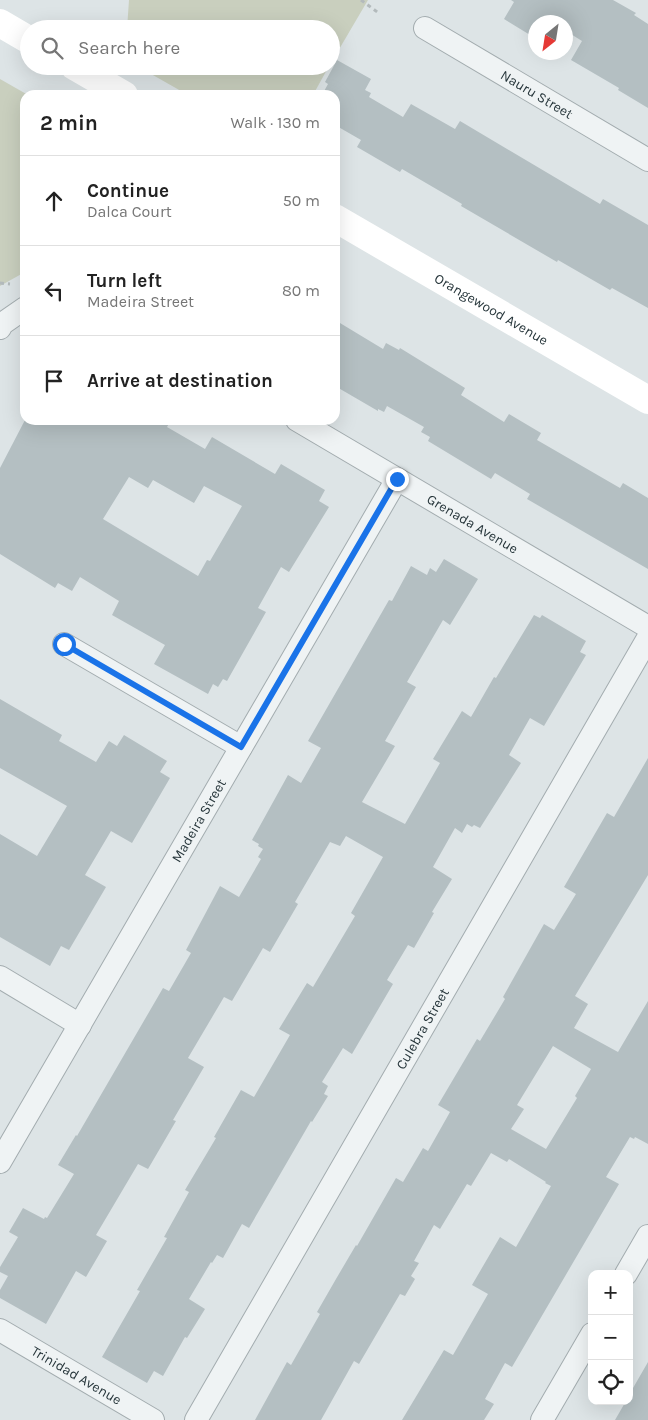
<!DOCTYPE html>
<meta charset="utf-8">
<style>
body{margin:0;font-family:Karla,sans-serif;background:#f6f6f6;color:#222}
.controls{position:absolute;right:15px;bottom:15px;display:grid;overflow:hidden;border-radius:10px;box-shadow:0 5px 20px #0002}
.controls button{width:45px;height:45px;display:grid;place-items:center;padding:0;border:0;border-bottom:1px solid #e0e0e0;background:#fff;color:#222;font:25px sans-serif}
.compass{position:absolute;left:528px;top:15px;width:45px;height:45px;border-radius:50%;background:#fff;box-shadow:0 5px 20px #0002;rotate:210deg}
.stop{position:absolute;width:15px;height:15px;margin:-11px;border:4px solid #1a73e8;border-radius:50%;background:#fff}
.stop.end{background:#1a73e8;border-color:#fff;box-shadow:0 1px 5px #0008}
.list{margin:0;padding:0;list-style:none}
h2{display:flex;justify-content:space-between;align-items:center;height:65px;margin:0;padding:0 20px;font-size:21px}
h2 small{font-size:16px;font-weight:400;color:#767676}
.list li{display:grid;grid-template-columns:32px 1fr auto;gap:15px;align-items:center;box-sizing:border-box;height:90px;padding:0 20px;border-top:1px solid #e0e0e0}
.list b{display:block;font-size:19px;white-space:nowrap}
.list p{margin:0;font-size:16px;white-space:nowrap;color:#767676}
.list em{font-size:16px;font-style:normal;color:#767676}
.icon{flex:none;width:28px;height:28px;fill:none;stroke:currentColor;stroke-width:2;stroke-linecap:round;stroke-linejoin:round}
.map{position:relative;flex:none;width:648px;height:1420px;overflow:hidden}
.search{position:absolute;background:#fff;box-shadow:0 5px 20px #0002;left:20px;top:20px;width:320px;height:55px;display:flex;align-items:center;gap:12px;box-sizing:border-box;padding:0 18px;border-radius:28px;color:#767676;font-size:19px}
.panel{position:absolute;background:#fff;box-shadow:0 5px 20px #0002;left:20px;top:90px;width:320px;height:335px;border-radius:15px}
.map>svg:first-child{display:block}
</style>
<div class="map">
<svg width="648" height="1420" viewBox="0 0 648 1420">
<rect width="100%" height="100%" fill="#dde4e6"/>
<!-- green -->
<path fill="#c9cfbe" d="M129,0h239l-37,63v-34h-204z
M137,66h192l-16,29h-125z
M0,79l28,16h-3v177l-25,14z"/>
<!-- building -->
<path fill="#b4bfc2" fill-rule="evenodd" d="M511,0h102l23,13 -2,2 14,9v84l-30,-18 1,-2 -48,-28 11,-19 -16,-10v-9h-16l-5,-2 -1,2h-8l-1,16 -31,-19 10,-17z
M337,60l34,19 -6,11 6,3 -2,4 34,20 8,-13 44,25 5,-8 140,83 3,-5 45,26v83l-36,-20 -2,2 -52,-30 -1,2 -96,-56 1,-2 -60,-35 -2,3 -43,-25 4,-7 -26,-15v-30h-13l6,-11 -3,-2z
M335,320l48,29 3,-6 13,7 1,-2 65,40 -4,7 43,27 5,-8 32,19 -4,7 83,48 3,-5 25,15v71l-121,-70 3,-5 -35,-21 -4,6 -63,-38 2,-4 -9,-5 3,-5 -37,-21 -3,6 -6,-3v2l-43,-25z
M25,420h146l-4,7 38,22 7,-12 63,37 6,-10 44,26 -6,11 10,6 -40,65 -8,-5 -23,41 8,4 -39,69 -4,-2 -5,8 -5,-3 -5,10 -54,-30 11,-19 -53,-30 7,-14 -39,-24 -8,14 -14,-8 -3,5 -55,-34v-86zM129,477l19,11 5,-8 41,23 10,-17 38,20 -32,55 -3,-1 -9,16 -95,-57z
M444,559l34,20 -28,46 -7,-5 -36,62 9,5 -31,54 10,5 -33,56 43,22 35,-61 -7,-4 29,-48 9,6 23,-40 2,1 38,-63 6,3 2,-3 44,26 -6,11 6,3 -42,71 -14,-8 -21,37 12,8 -41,65 -6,-3 -2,2 -5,-3 -5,9 -7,-5 -22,39 19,12 -20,33 2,1 -20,35 -6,-3 -21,35 6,4 -41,70 -9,-6 -21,34 6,4 -4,8 4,2 -16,26 -1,-1 -62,107 -7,-4 -19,34 -6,-3 -5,8 -1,-1 -22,37 16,10 -18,29 -2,-1 -22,39 -9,-5 -7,12 -45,-26 38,-66 -3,-1 30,-52 -3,-1 25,-45 -4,-2 31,-52 -2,-1 27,-47 13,7 36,-62 -11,-6 28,-46 6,4 42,-71 -4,-3 32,-56 -37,-21 -6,10 -10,-4 -35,60 3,2 -28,48 -7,-4 -31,53 -8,-4 -36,61 16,9 -31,53 3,1 -28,48 -10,-5 -42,71 11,6 -21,36 -10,-6 -30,53 -46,-26v-8l8,-14 -8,-4v-5l18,-30 -9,-5 14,-24 21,11 1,-2 2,1 27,-44 -16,-9 18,-30 1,1 86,-148 6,3 22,-38 -5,-3 34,-64 19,11 22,-38 -3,-2 5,-8 -5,-3 1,-2 -7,-4 36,-65 13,8 20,-35 -13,-7 81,-141 3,1 19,-35 16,9 3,-7 6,4z
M0,699l62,36 -3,6 37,21 13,-21 8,5 7,-11 43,26 -7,11 10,6 -38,65 -21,-12 -26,44 21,12 -37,63 -8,-4 -11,20 -50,-29v-103l37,22 30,-50 -67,-38z
M648,758v117l-73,121 13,8 -14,24 44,24 30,-51v143l-13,-7 -1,2 -4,-2 -24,40 13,7 -107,183 -7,-4 -20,36 9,5 -10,16h-82l42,-70 9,5 35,-61 -16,-9 28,-48 16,10 35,-61 -6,-3 1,-1 -37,-23 -2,3 -16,-9 -20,33 -4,-2 -27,45 -6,-4 -20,36 5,2 -8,13 4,3 -10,17 -5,-2 -41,70 -5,-3 -33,59h-66l32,-58 4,3 29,-51 -3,-2 19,-33 20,-34 1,1 39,-68 7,4 20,-34 5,3 22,-39 -12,-7 39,-66 3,2 25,-42 -2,-2 41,-73 10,6 22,-36 -12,-7 43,-74 7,4zM553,1046l38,23 -16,27 2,2 -31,51 -35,-20 13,-20 -7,-4z
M648,1362v58h-33l11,-19h3v-6z"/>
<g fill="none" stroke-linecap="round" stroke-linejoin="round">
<defs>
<g id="street">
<path id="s1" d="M425,28l223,132"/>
<path d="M0,328l2,-4 23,-16"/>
<path id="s2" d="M297,420l351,207"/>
<path d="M64,644l177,103"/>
<path d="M0,977l80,48"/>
<path id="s3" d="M0,1162l397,-683"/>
<path d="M626,1274l22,-38"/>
<path id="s4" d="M0,1330l153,90"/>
<path id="s5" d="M196,1420l452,-782"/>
<path d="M542,1420l50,-86"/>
</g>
</defs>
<!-- street casing -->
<use href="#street" stroke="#a3acaf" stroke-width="24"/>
<!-- path -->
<path stroke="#b3babc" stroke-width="3" stroke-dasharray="4 4" stroke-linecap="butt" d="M361,0l19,14
M0,283l10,1"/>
<!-- street -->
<use href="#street" stroke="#eff3f4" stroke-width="22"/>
<!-- secondary -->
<g stroke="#fff" stroke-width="28">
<path d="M0,23l29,17"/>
<path d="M74,66l50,29"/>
<path id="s6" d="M335,218l313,182"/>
</g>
</g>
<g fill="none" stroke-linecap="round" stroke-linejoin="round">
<!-- route -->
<path stroke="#1a73e8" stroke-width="6" d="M64,644l177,103 156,-268"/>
</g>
<g text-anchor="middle" stroke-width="5" stroke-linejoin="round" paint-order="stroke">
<!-- street labels -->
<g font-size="14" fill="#27363b" stroke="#ecf2f4">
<text dy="5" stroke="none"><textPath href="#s1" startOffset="130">Nauru Street</textPath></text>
<text dy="5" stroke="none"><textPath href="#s6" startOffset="181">Orangewood Avenue</textPath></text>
<text dy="5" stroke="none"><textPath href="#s2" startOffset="204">Grenada Avenue</textPath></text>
<text dy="5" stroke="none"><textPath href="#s3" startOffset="395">Madeira Street</textPath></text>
<text dy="5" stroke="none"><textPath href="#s5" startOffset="452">Culebra Street</textPath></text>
<text dy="5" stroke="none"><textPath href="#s4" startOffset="89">Trinidad Avenue</textPath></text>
</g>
</g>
</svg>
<div class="controls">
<button>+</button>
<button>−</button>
<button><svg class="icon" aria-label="locate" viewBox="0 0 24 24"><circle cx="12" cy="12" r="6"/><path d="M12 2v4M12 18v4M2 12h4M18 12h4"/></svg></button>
</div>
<svg class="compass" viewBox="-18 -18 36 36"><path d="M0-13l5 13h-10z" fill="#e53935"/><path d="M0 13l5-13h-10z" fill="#767676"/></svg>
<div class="stop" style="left:64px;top:644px"></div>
<div class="stop end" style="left:397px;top:479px"></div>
<div class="search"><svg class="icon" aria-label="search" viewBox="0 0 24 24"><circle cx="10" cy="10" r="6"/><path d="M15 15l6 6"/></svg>Search here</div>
<section class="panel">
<h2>2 min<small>Walk · 130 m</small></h2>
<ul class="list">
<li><svg class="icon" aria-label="ahead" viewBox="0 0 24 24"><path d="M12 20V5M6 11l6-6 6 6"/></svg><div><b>Continue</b><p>Dalca Court</p></div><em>50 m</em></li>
<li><svg class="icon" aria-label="left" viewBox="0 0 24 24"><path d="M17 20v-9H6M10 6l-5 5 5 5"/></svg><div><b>Turn left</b><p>Madeira Street</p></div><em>80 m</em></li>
<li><svg class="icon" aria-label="arrive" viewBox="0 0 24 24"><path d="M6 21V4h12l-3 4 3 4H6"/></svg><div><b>Arrive at destination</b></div></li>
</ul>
</section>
</div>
